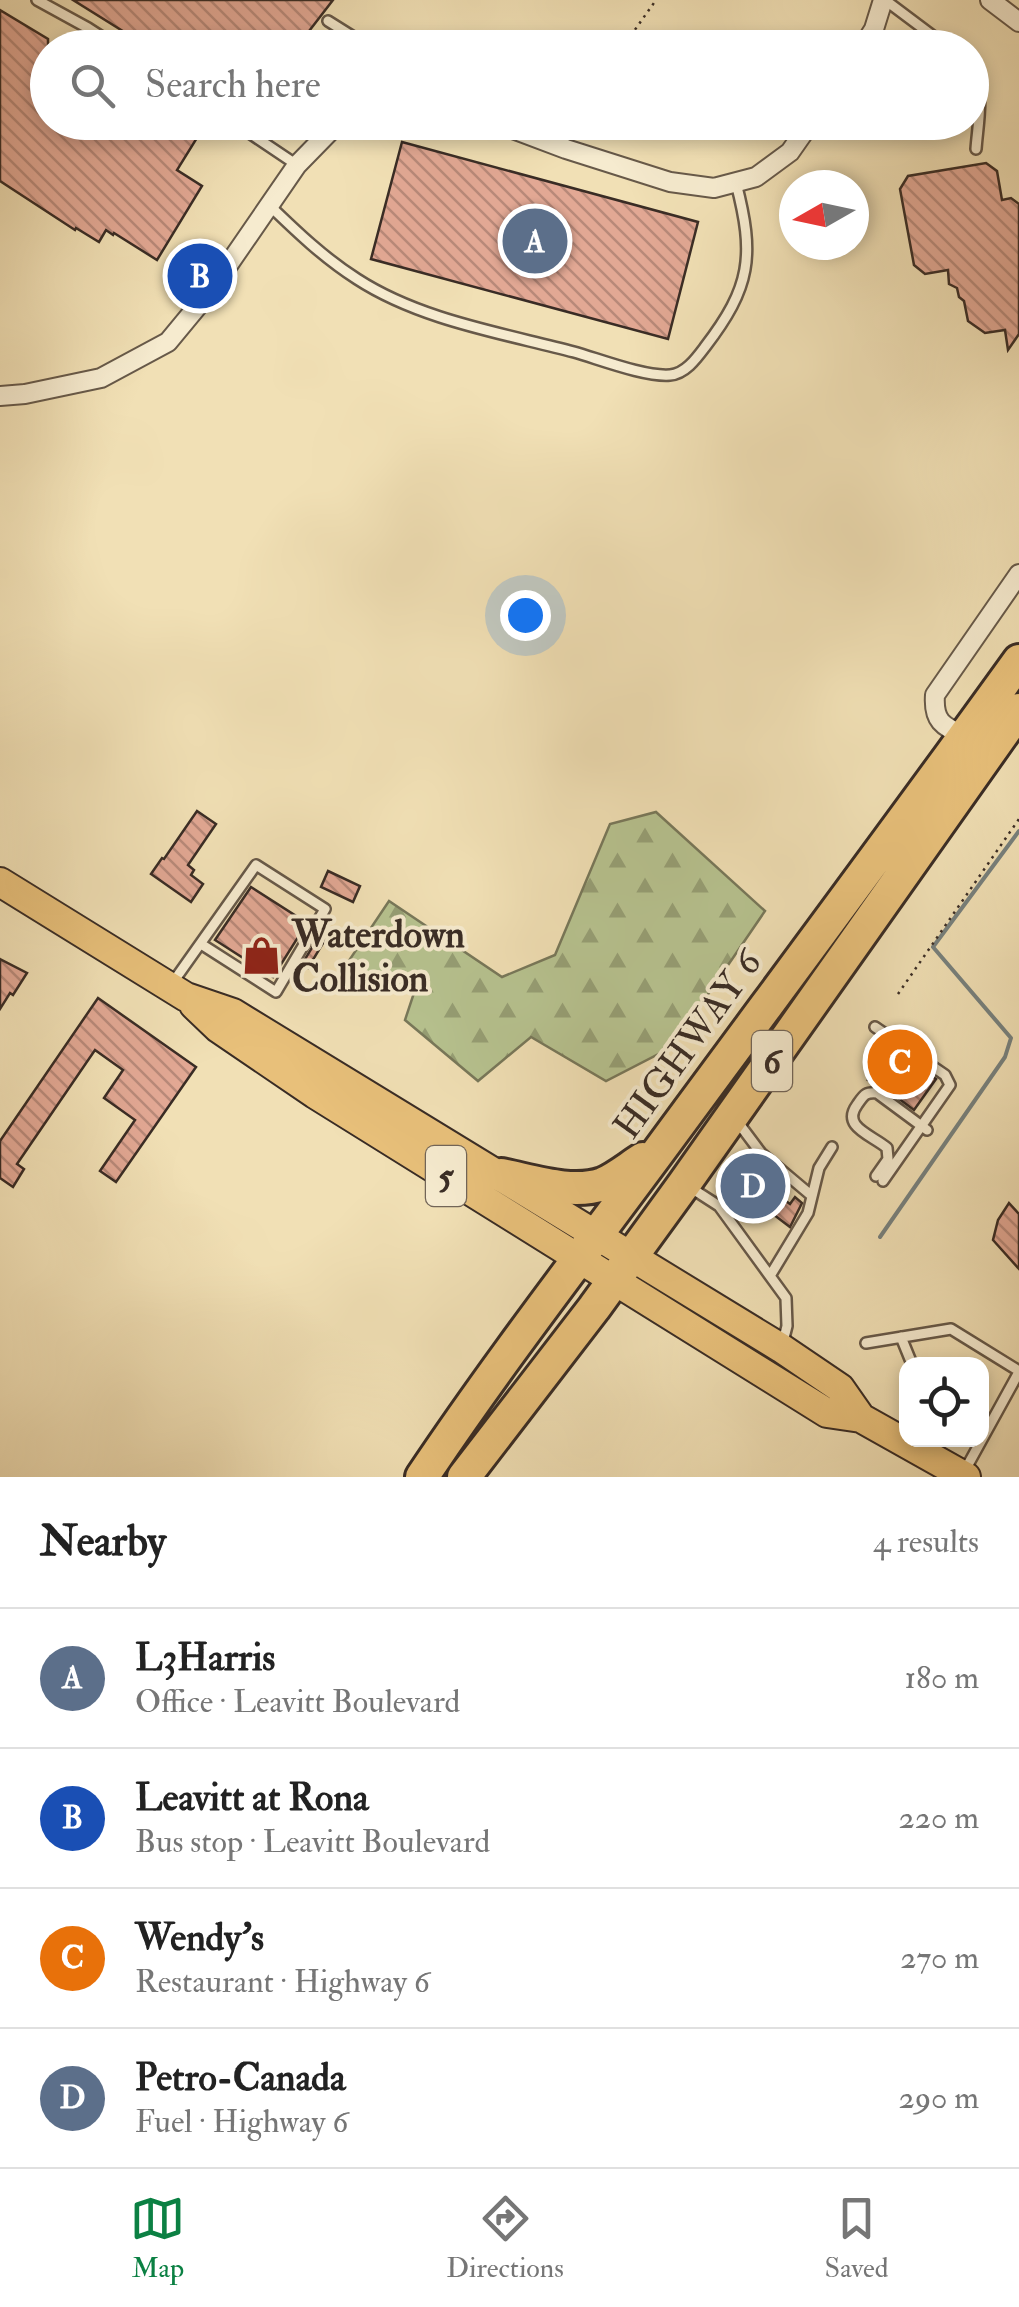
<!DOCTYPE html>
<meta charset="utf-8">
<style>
body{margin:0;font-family:"IM FELL Double Pica",serif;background:#f6f6f6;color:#222}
.controls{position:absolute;right:30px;bottom:30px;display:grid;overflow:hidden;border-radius:20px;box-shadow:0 5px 15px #0003}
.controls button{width:90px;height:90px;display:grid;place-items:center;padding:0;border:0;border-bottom:2px solid #e0e0e0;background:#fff;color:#222;font:50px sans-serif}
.compass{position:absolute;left:779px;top:170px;width:90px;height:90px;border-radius:50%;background:#fff;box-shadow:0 5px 15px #0003;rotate:261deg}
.you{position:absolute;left:525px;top:615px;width:35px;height:35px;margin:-25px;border:8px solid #fff;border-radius:50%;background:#1a73e8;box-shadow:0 0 0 15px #1a73e833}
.badge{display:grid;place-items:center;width:65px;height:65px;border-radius:50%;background:#0b8043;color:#fff;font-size:32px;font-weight:700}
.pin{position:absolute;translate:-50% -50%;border:5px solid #fff;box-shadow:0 2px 10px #0006}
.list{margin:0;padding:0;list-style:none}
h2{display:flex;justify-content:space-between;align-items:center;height:130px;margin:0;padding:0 40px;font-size:42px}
h2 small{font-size:32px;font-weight:400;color:#767676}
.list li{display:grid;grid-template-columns:65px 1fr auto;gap:30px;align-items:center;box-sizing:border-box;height:140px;padding:0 40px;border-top:2px solid #e0e0e0}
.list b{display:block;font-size:38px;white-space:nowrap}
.list p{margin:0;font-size:32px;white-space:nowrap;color:#767676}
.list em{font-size:32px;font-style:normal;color:#767676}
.icon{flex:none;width:55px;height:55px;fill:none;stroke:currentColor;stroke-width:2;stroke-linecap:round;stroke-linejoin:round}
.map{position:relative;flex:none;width:1019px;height:1477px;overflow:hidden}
.search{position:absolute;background:#fff;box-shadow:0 5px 15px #0003;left:30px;right:30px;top:30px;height:110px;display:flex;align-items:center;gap:25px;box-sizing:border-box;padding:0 35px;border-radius:55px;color:#767676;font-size:38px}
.sheet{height:690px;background:#fff}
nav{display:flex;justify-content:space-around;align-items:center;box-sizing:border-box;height:140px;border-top:2px solid #e0e0e0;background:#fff;font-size:28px;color:#767676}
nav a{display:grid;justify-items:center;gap:5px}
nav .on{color:#0b8043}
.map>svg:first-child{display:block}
</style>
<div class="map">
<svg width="1019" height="1477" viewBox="0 0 1019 1477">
<defs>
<pattern id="forest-firs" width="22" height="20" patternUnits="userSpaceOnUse" patternTransform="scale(2.5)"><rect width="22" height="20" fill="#b7c390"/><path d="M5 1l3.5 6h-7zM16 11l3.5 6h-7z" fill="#969f75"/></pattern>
<pattern id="building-back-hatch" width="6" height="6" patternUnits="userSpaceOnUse" patternTransform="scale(2.5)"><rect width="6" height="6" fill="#e2a894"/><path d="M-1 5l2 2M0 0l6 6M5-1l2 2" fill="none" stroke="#b88979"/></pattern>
</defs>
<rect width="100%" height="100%" fill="#f1e0b5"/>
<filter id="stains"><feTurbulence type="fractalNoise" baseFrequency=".002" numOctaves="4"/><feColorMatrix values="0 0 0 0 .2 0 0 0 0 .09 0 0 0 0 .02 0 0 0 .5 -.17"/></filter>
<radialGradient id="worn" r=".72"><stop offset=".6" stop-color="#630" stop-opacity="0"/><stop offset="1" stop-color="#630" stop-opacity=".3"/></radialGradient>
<!-- forest -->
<path fill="url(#forest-firs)" stroke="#78785a" stroke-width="2.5" d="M656,812l109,99 -93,136 -66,34 -75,-44 -53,44 -73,-61 10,-30 -69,-25 43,-64 113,76 53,-22 55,-131z"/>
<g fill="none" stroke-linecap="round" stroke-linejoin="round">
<!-- stream -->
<path stroke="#77817e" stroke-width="4" d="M880,1237l125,-180 6,-19 -78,-91 86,-116"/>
</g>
<!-- building -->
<path fill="url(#building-back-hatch)" stroke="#392c25" stroke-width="2.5" d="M73,0h260l-37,48h-146z
M0,10l48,29v83h134l18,11 -23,37 25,16 -45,74 -43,-27 -1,2 -7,-5 -7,12 -23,-14 -1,2 -75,-49z
M402,142l296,80 -30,117 -297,-80z
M986,163l11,8 5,29 9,-2 8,6v130l-11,16 -3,-20 -20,3 -17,-12 -4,-20 -5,-4 -2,-9 -8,-4 -1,-14 -23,4 -11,-9 -14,-76 8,-13z
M197,811l19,13 -28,41 6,5 -3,5 12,9 -12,18 -40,-28 11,-16 2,1z
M328,871l32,15 -7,16 -32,-15z
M251,887l56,36 -34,54 -58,-37z
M319,936l6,4 -17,28 -6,-4z
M0,959l27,14 -14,22 -3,-2 -10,16z
M98,998l98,69 -80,115 -16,-11 35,-51 -31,-22 19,-28 -28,-20 -78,114 7,5 -11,18 -13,-9v-37z
M891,1048l45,31 -22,31 -32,-24 -14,-6z
M742,1169l48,35 5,-7 7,6 -12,24 -58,-44z
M1009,1203l10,11v55l-26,-29 5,-20z"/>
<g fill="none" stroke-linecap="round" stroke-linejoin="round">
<defs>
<path id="lane" d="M37,0l51,28 31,20
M885,0l64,48
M328,21l43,27
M972,67c13,24 6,55 4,82
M233,122l64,43
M269,205c28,27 55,53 88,74 63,41 145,54 217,73 25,7 71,25 96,23 15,-1 26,-16 35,-28 46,-60 50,-91 31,-164
M171,985l85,-120 69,44 -49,83 -75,-48
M875,1027l70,48 5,10 -67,96
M737,1121l24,32 51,43
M876,1176l12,-17 -1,-11c-15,-13 -46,-21 -30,-43 7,-10 8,-13 20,-12l50,37
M688,1186l31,20 67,92 1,28 -5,20
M770,1276l38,-63 11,-45 13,-21
M901,1337l11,27
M866,1343l85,-14 68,42
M964,1472l55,-100"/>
<path id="street" d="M990,0l29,22
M862,48l12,-19 9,-29
M494,122l72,27 104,33 44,6 42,-11 34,-25 21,-30
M0,396l25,-2 76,-16 67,-36 43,-52 86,-125 42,-43
M966,737c-23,-11 -33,-15 -31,-42l84,-121"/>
<path id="primary" d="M0,882l186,115 47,16 548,335 59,40 21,30
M194,1005l24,23 97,66 512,319 34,5 105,59"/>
<path id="highway" d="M501,1175c31,6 71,20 102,9 14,-6 27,-17 40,-25
M422,1477c75,-112 157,-218 237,-326 120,-163 242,-326 360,-490
M464,1477l130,-169 90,-124 335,-474"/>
</defs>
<!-- lane casing -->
<use href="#lane" stroke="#675949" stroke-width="14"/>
<!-- street casing -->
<use href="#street" stroke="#675949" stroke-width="22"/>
<!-- primary casing -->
<use href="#primary" stroke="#392c25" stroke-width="32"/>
<!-- highway casing -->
<use href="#highway" stroke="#392c25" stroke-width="38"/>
<!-- path -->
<path stroke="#392c25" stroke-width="2.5" stroke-dasharray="2.5 5" stroke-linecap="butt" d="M622,48l34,-48
M570,122l3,10
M898,994l121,-175"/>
<!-- lane -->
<use href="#lane" stroke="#f6ebcf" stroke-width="9"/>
<!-- street -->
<use href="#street" stroke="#f6ebcf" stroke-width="18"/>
<!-- primary -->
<use href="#primary" stroke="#e8c07a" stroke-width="28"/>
<!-- highway -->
<use href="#highway" stroke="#e8c07a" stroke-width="32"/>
</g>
<!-- icons -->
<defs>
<symbol id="shop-bare" viewBox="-9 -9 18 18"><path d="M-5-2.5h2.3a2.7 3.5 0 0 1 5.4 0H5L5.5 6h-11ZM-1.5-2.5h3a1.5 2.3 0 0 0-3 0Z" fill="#8f2418" stroke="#f6ebcf" stroke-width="2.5" paint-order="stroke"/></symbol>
</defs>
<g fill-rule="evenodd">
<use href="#shop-bare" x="234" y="928" width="55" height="55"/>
</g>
<g text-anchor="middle" stroke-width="8" stroke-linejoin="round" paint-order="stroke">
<!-- shield labels -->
<g fill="#f6ebcf" stroke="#726558" stroke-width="2.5">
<rect x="752" y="1031" width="40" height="60" rx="8"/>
<rect x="426" y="1146" width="40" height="60" rx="8"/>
</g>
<g font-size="35" font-weight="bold" fill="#392c25">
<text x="772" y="1073">6</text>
<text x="446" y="1188">5</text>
</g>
<!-- poi labels -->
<g font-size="38" font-weight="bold" fill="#392c25" stroke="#f6ebcf" text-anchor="start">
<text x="292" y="947">Waterdown<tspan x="292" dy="44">Collision</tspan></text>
</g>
<!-- street labels -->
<g font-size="38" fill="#392c25" stroke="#f6ebcf">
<text transform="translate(687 1044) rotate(-54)" y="13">HIGHWAY 6</text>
</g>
</g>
<rect width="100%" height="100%" filter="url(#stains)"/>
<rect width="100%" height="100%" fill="url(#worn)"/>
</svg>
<div class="controls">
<button><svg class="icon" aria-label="locate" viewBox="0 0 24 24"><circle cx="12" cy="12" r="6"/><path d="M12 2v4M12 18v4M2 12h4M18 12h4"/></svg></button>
</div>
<svg class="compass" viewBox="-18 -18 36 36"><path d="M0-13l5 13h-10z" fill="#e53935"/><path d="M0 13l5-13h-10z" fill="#767676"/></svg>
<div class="you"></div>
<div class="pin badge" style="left:535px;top:241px;background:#5c6f8a">A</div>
<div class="pin badge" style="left:200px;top:276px;background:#1a4fb4">B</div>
<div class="pin badge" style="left:900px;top:1062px;background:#e8710a">C</div>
<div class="pin badge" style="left:753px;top:1186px;background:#5c6f8a">D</div>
<div class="search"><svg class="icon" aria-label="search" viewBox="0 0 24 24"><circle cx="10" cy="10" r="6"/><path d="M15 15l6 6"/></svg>Search here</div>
</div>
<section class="sheet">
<h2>Nearby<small>4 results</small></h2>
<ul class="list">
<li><span class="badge" style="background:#5c6f8a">A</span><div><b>L3Harris</b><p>Office · Leavitt Boulevard</p></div><em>180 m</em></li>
<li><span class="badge" style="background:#1a4fb4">B</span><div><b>Leavitt at Rona</b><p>Bus stop · Leavitt Boulevard</p></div><em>220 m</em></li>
<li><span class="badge" style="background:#e8710a">C</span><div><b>Wendy's</b><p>Restaurant · Highway 6</p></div><em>270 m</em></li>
<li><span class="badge" style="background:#5c6f8a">D</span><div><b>Petro-Canada</b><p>Fuel · Highway 6</p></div><em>290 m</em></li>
</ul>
</section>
<nav>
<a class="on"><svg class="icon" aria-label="map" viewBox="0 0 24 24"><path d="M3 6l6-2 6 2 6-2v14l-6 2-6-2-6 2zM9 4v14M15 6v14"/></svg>Map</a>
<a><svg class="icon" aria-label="directions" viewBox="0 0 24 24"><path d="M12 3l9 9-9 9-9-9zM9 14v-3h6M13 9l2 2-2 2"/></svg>Directions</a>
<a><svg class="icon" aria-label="saved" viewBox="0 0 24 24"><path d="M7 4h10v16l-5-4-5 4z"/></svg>Saved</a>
</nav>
